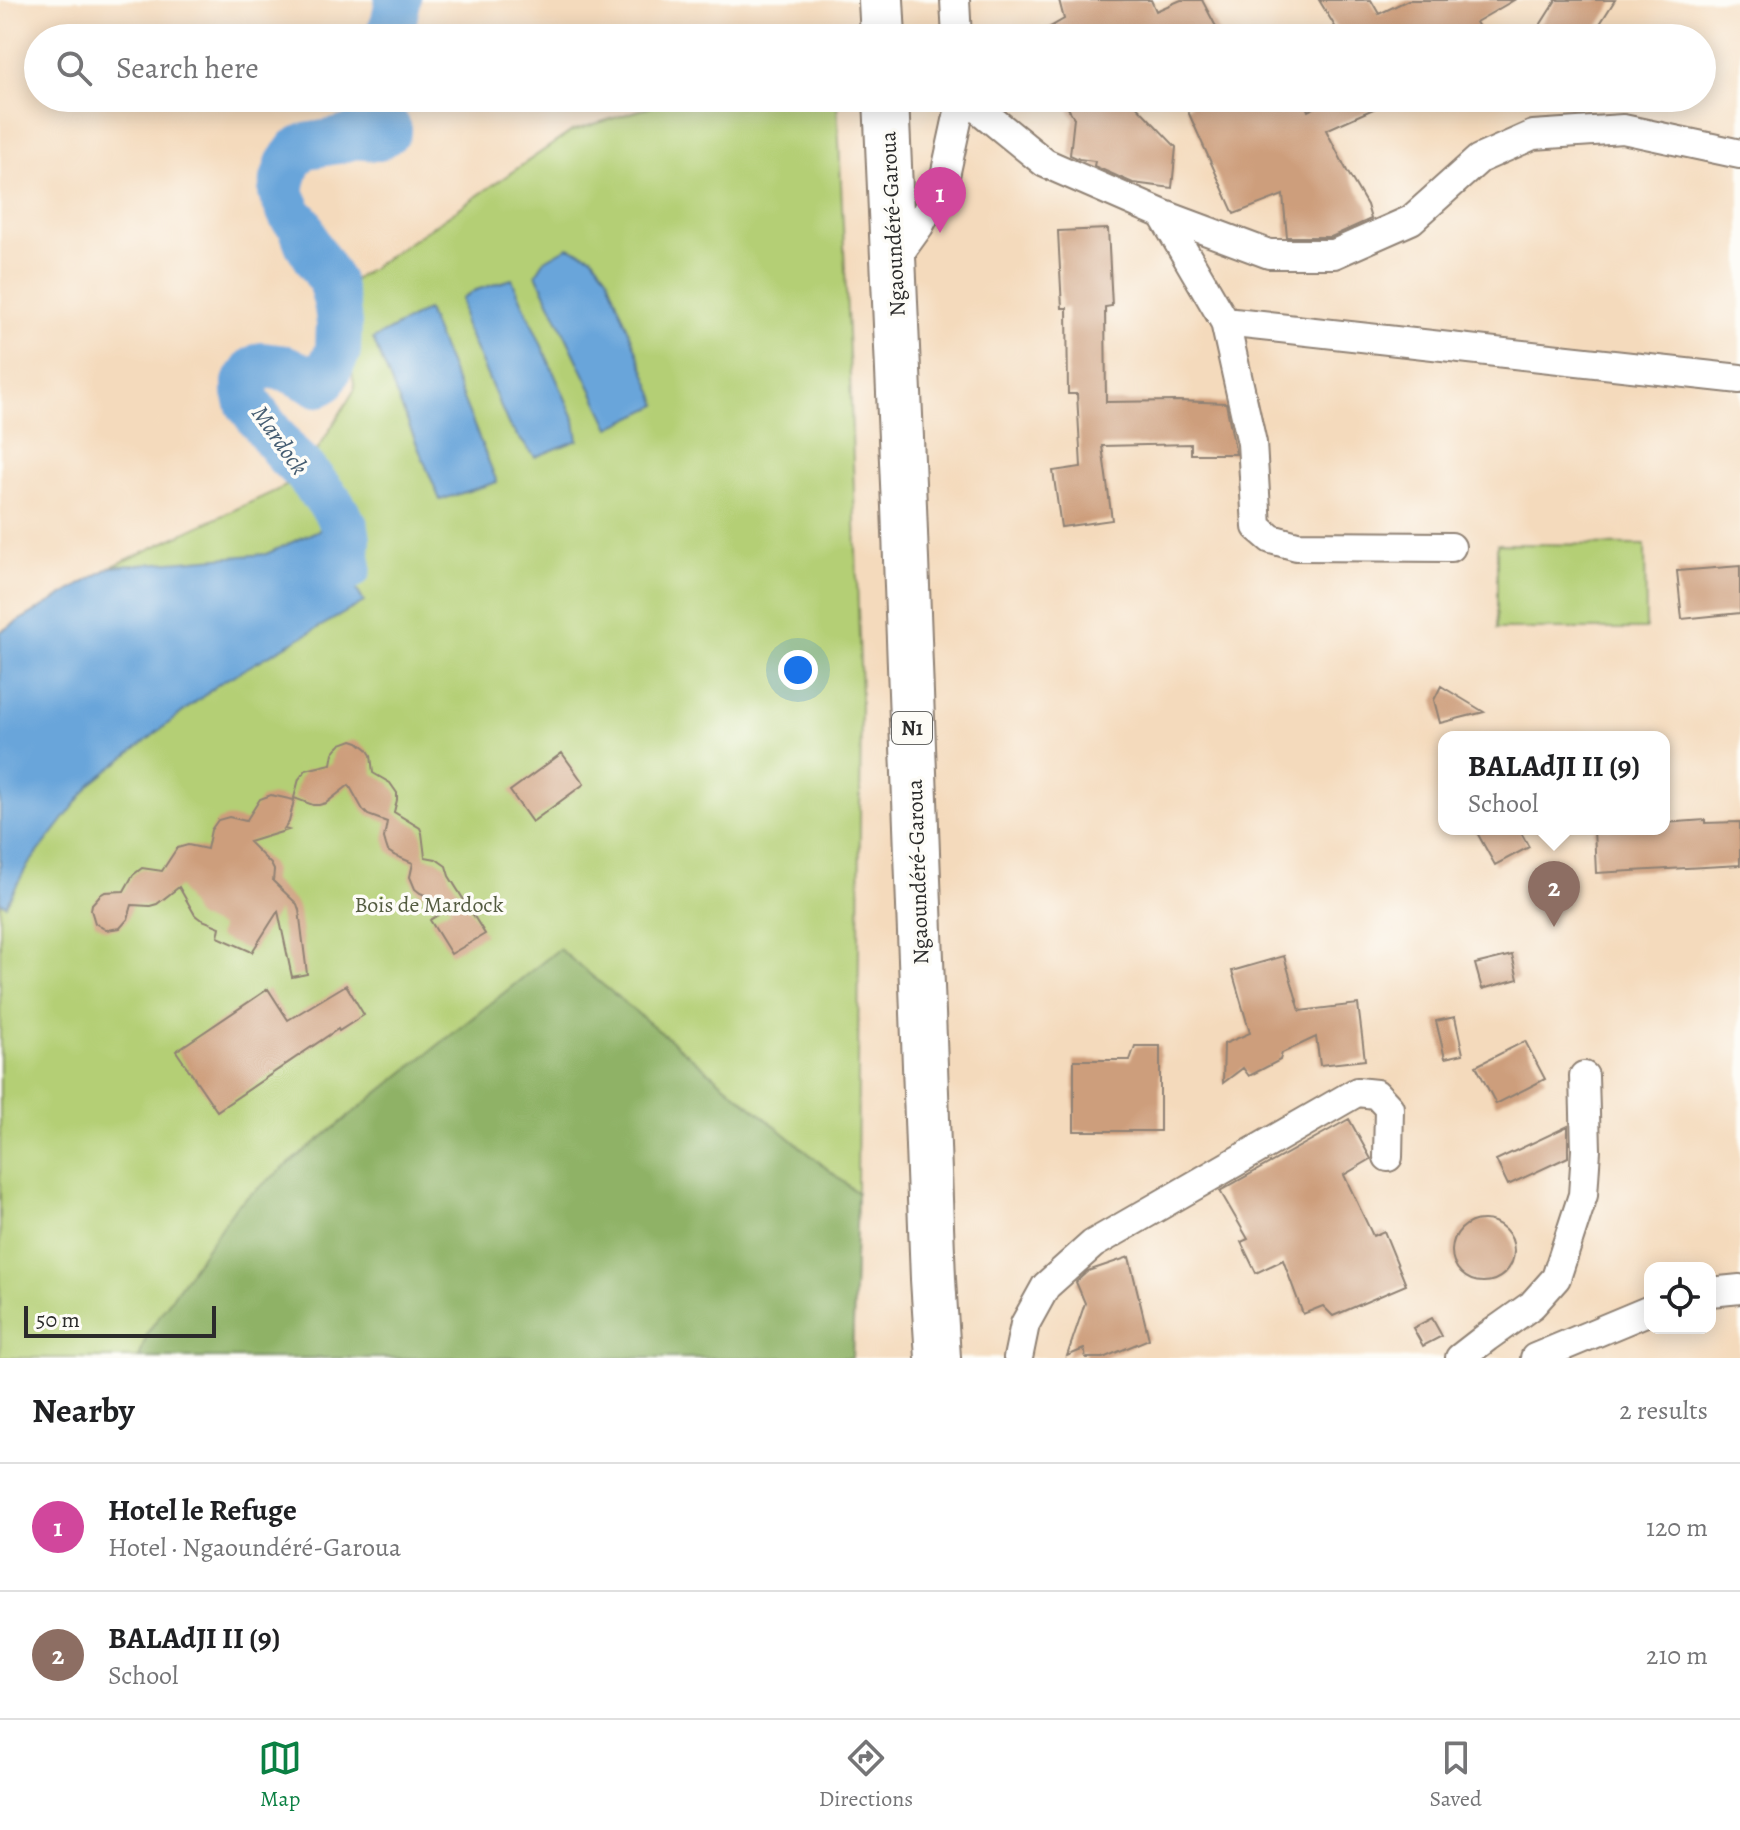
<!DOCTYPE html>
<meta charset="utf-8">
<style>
body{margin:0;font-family:Alegreya,serif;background:#f2f2f2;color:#202124}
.controls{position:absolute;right:24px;bottom:24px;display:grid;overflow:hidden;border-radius:16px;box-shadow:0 4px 20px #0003}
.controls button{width:72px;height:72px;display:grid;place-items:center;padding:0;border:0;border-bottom:2px solid #e0e0e0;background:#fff;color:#202124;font:40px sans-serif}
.scale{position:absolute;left:24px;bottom:20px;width:192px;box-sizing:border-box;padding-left:8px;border:4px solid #2b2b2b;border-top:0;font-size:22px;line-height:28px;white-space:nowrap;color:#2b2b2b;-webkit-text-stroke:6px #fdfcf7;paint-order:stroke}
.you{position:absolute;left:798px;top:670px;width:28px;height:28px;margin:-20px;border:6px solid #fff;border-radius:50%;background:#1a73e8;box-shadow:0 0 0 12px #1a73e833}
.badge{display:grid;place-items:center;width:52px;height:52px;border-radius:50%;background:#0b8043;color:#fff;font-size:26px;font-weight:700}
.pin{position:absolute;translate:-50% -66px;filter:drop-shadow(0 2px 4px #0008)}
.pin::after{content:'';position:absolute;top:42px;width:28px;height:24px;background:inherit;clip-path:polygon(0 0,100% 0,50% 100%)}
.popup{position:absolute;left:1438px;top:731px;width:232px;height:104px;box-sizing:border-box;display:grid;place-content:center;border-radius:16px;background:#fff;filter:drop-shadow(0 2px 6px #0005);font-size:26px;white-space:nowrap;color:#757577}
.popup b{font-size:30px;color:#202124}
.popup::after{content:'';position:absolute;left:50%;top:100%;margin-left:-16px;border:16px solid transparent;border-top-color:#fff}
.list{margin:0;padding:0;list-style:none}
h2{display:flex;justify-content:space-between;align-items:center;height:104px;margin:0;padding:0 32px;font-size:34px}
h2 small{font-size:26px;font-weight:400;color:#757577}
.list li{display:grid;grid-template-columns:52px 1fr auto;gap:24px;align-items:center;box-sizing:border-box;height:128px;padding:0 32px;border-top:2px solid #e0e0e0}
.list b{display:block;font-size:30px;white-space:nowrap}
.list p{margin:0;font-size:26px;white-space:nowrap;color:#757577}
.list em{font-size:26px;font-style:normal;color:#757577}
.icon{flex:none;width:44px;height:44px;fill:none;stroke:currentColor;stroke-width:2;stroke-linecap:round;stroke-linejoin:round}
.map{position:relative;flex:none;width:1740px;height:1358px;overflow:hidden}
.search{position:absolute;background:#fff;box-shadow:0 4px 20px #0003;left:24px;right:24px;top:24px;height:88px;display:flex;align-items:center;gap:20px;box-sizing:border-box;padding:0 28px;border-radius:44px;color:#757577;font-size:30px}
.sheet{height:360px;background:#fff}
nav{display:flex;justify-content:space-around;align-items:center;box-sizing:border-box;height:112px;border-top:2px solid #e0e0e0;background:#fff;font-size:22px;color:#757577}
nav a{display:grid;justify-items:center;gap:4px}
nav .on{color:#0b8043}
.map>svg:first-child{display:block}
</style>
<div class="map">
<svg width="1740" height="1358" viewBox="0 0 1740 1358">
<rect width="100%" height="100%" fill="#fdfcf7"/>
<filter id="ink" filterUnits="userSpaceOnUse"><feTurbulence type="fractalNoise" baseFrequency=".0125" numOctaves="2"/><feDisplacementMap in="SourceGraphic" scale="16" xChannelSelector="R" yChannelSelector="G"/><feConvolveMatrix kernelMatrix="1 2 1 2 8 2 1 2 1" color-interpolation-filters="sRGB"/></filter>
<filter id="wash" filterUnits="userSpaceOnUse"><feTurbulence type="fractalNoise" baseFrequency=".006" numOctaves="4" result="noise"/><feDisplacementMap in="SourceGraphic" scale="32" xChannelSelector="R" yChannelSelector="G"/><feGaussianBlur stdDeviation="1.8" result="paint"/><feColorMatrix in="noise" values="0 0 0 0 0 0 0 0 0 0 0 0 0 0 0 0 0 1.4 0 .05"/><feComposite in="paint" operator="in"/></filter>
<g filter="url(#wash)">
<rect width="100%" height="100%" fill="#f4dabc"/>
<!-- green -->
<path fill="#b4cf75" stroke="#707d50" stroke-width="2" d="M679,98h158l13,278 11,318 -4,499 -5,165h-852v-726l111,-65 188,-87 56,-91 -17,-98 234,-160z
M1497,544l148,1 1,84h-149z"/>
<!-- forest -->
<path fill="#8fb266" stroke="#5d6e48" stroke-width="2" d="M559,949l298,244 -5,165h-713l9,-26 88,-126z"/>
<!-- water -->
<path fill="#69a5da" stroke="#4a6882" stroke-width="2" d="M568,247l24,9 15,20 51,129 -48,23 -74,-154 9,-14z
M512,279l63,141 3,20 -43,17 -26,-31 -45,-103 -2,-25 14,-8z
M427,310l70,172 -57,18 -67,-161z
M321,529l43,73 -144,81 -129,101 -65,84 -20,37 -6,-3v-270l111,-65 155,-13z"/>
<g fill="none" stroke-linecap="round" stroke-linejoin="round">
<!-- river -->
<path stroke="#69a5da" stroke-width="46" d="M386,38l7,-13 5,-25
M288,593l61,-26 -2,-11 1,-17 -2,-11 -14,-23 -29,-36 -15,-13 -32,-42 -8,-11 -3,-11v-9l10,-14 7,-4 24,3 32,16 5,-3 15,-30 1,-28 -2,-16 -6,-26 -24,-38 -7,-19 -9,-9 -10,-22 2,-13 5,-16 10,-14 8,-4 31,-5 18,-5 22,2 12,-8 -11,-19 -4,-13"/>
</g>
<g id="blocks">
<!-- building -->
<path fill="#cd9e7b" d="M1059,0h92l5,11 25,-11h21l20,38h-191l33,-19z
M1319,0h52l8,14 29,-14h106l-38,22 4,7 -20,9h-118z
M1556,0h59l-24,38h-59z
M1062,98h67l47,49 -4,41 -39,-5 -39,-17 1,-5 -16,-2 -9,-4 4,-37z
M1206,98h97l5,13 27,-13h63l-72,32 21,41 20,34 4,14 -40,18h-44l-4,-42 -49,19 -48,-107z
M1108,229l4,77 -7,1 1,95 72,-1 48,2 10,51h-45v-10l-89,2 10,74 -51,7 -8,-56 28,-4 -4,-73h-9l-1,-86h-5l-4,-77z
M1740,566v47l-58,6 -5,-48z
M1441,686l43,26 -44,11 -6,-23z
M352,740l6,2 9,7 4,6 2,18 17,10 7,10v7l-3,12 26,16 2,5 3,24 11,2 10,7 3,10 36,58 -34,20 -21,-34 22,-13 -32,-14 -5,-4 -5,-12 3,-14 -19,-8 -6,-4 -2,-6 -2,-7 3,-16 -19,-7 -5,-5 -14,-25 -23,18 -7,2h-6l-19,-7 5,-19 7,-9 25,-6 2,-11 4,-5 4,-4z
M562,753l22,31 -52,38 -22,-31z
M271,795l23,5 -5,22 -5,7 4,1 -39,12 22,22 3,6 -1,11 24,23 2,6 8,64 -15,3 -14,-66 -26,41 -34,-15 2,-10 -20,-8 -5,-4 -16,-28 -22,17 -7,2 -18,-1 -4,14 -8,9 -14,2 -11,-7 -4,-13 1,-6 8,-9 5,-3 19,-1 9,-16 9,-7 20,3 15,-23 11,-3 19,4 4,-19 7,-10 11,-3 17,4 14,-22z
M1705,820v3l35,-1v43l-144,8 -2,-44h70v-6z
M1475,829h44l10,18 -34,18z
M1512,955l6,24 -36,10 -7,-25z
M1284,956l16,55 58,-7 7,56 -45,5 -4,-28 -34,16 -2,7 -31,16 -6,-8 -20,15 1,-39 26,-11 -18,-62z
M346,985l18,30 -25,16 -1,-2 -121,82 -41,-60 92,-62 20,31z
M1455,1017l8,37 -18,4 -9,-37z
M1525,1041l20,38 -49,25 -20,-38z
M1135,1046h25v85h-86v-71h56z
M1349,1119l22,40 -27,16 29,61 11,-5 22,54 -73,31 -10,-10 -20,8 -20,-54 -27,13 -15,-31 7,-3 -28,-48z
M1568,1126v31l-60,28 -12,-25z
M1452 1251a31 31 0 1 1 62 0a31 31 0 1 1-62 0Z
M1129,1257l20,82 -46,19h-17l-2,-9 -17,7 18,-53 -9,-21 12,-11z
M1432,1318l10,18 -19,10 -10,-18z"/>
</g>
</g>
<g filter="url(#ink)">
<use href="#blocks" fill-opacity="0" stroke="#908274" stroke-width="2"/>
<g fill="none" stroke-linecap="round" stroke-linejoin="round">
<defs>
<path id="minor" d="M955,0l2,38
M965,98l80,65 117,51 107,40h65l77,-34 68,-61 54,-24 90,-6 117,25
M1162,214l63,108 27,121 5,84 14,12 26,7 154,1
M893,262l26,-36 26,-50 17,-78
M1225,322l515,57
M1710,1292l30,-3
M1018,1358l7,-34 21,-38 47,-42 264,-152 19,2 13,14 -1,49
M1460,1358l27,-21 45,-32 24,-27 27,-83 3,-45 -2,-74
M1535,1358l115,-48"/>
<path id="trunk" d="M881,0l2,38
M886,98l18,408 29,773 5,79"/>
</defs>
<!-- minor casing -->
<use href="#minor" stroke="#908274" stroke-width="32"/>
<!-- trunk casing -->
<use href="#trunk" stroke="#908274" stroke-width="48"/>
<!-- minor -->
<use href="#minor" stroke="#fff" stroke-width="28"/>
<!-- trunk -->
<use href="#trunk" stroke="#fff" stroke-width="44"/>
</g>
</g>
<g text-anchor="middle" stroke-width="7" stroke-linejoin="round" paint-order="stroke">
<!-- shield labels -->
<rect fill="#fdfcf7" stroke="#6a6a68" stroke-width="2" x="892" y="712" width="40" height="32" rx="6"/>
<g font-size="20" font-weight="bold" fill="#2b2b2b">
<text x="912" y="735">N1</text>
</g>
<!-- street labels -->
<g font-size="22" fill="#2b2b2b" stroke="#fdfcf7">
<text transform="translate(892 224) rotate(-93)" y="8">Ngaoundéré-Garoua</text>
<text transform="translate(917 872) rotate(-92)" y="8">Ngaoundéré-Garoua</text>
</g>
<!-- park labels -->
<g font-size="22" fill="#545c41" stroke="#fdfcf7">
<text x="429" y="912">Bois de Mardock</text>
</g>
<!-- water labels -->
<g font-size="24" font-style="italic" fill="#445c71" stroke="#fdfcf7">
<text transform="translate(280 440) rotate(55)" y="8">Mardock</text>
</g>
</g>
</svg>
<div class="controls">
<button><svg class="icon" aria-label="locate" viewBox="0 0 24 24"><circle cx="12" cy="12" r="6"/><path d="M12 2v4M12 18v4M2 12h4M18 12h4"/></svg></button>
</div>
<div class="scale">50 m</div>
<div class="you"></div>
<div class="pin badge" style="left:940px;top:233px;background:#d1479c">1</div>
<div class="pin badge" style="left:1554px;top:927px;background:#8d6e63">2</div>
<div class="popup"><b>BALAdJI II (9)</b>School</div>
<div class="search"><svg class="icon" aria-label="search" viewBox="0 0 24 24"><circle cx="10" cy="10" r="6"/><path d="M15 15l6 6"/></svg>Search here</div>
</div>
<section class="sheet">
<h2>Nearby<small>2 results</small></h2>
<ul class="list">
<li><span class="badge" style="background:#d1479c">1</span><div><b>Hotel le Refuge</b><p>Hotel · Ngaoundéré-Garoua</p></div><em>120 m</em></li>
<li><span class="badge" style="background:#8d6e63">2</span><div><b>BALAdJI II (9)</b><p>School</p></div><em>210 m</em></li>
</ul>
</section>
<nav>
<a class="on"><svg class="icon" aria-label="map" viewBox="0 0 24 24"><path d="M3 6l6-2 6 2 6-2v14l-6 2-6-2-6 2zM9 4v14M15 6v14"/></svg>Map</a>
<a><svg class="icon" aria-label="directions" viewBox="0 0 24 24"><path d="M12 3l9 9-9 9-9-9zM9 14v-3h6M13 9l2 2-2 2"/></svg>Directions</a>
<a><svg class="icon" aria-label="saved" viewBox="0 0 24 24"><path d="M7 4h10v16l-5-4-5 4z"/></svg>Saved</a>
</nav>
